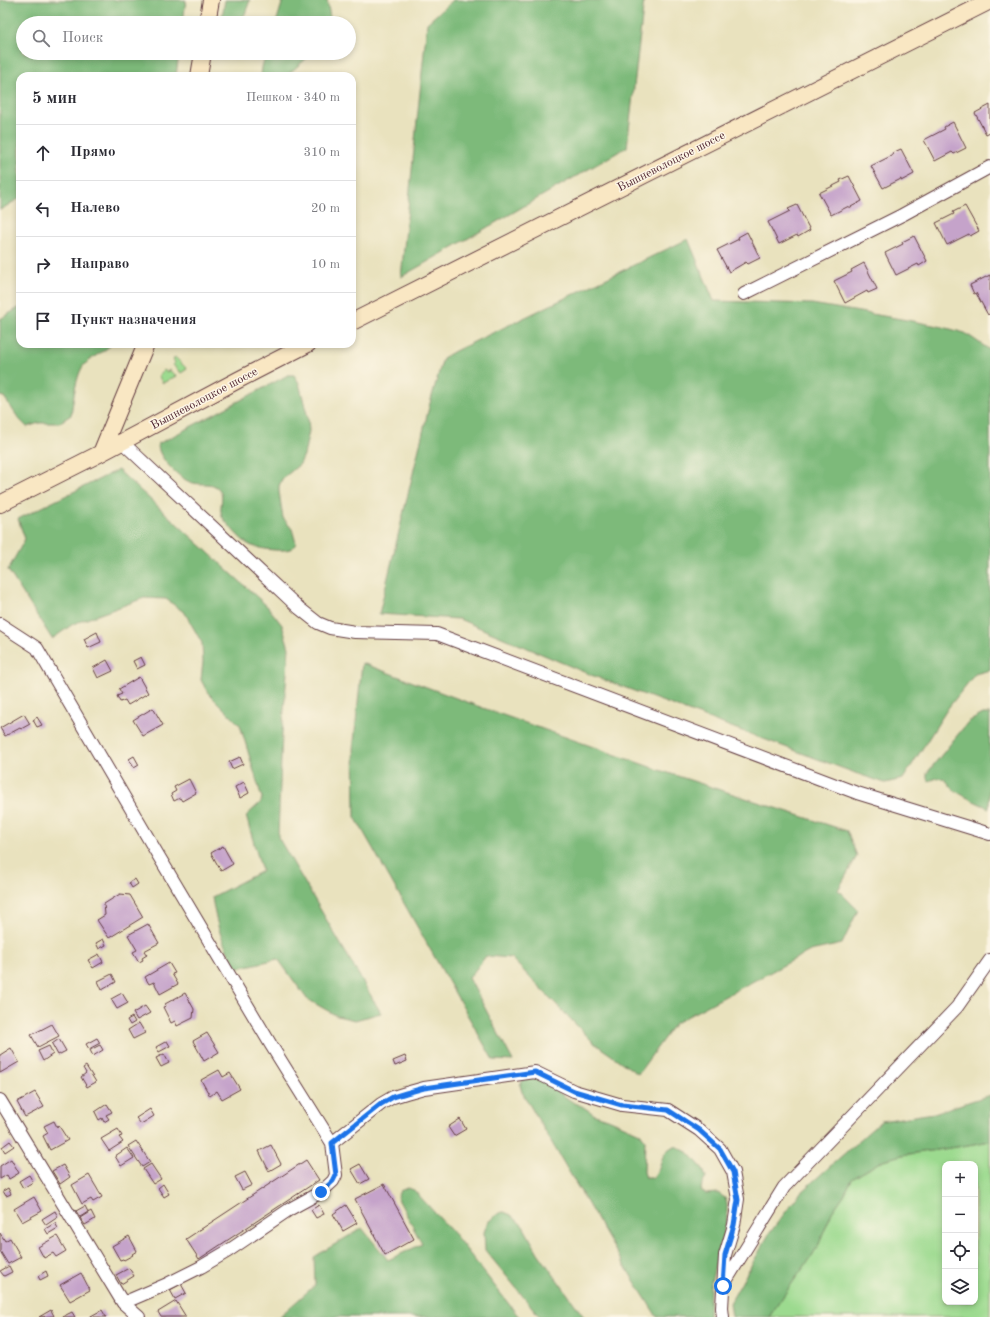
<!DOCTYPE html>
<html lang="ru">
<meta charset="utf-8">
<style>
body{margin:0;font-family:"Old Standard TT",serif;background:#f2f2f3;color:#2b2b33}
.controls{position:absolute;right:12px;bottom:12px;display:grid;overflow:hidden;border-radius:8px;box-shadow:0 2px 6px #0003}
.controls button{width:36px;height:36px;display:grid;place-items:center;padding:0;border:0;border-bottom:1px solid #e1e1e2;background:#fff;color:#2b2b33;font:20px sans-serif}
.stop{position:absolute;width:12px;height:12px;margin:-9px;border:3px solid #1a73e8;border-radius:50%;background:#fff}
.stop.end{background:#1a73e8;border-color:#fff;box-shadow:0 1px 4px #0008}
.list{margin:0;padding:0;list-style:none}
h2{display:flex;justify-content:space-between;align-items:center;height:52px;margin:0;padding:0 16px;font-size:17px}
h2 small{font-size:13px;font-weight:400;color:#7c7c81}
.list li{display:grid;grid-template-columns:26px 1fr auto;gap:12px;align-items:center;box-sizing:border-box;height:56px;padding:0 16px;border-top:1px solid #e1e1e2}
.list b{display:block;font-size:15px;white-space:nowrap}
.list em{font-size:13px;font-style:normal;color:#7c7c81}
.icon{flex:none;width:22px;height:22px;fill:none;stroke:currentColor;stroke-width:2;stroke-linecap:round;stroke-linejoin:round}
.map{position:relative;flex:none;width:990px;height:1317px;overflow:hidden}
.search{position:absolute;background:#fff;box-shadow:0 2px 6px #0003;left:16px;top:16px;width:340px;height:44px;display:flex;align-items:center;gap:10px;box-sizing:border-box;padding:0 14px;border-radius:22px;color:#7c7c81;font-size:15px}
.panel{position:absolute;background:#fff;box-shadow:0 2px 6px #0003;left:16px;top:72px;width:340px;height:276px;border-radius:12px}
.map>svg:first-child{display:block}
</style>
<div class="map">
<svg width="990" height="1317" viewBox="0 0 990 1317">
<rect width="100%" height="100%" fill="#fcf5e5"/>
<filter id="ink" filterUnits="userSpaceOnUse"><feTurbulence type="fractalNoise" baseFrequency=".025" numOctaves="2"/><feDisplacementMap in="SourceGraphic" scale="8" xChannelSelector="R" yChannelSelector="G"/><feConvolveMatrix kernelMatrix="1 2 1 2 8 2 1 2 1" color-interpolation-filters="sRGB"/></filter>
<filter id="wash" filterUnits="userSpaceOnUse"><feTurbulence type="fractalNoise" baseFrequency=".012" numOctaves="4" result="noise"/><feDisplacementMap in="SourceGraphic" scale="16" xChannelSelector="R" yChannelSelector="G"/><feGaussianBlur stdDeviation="0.9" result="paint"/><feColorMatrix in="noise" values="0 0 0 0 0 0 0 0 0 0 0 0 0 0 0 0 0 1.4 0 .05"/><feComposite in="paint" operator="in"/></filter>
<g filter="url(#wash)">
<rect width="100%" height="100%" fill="#e9e2be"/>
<!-- green -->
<path fill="#9cda8f" stroke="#737c5d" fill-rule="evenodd" d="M175,357l12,12 -6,4 -8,-8 2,-3 -2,-2z
M164,370l3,2 2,-2 7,6 -13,7 -5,-7z
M990,1141v176h-221l26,-38 15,-20 9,-15 13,-32 12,-17 8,-16 31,-19 19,-5 55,-8zM945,1164h30v138h-30z"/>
<!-- forest -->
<path fill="#7dba7a" stroke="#646c52" d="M0,0h186l-3,23h-160v30h156l-3,23h-156v122l-20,12z
M225,0h25l-5,14 -6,9h-18z
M283,0h44l4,23h-55z
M453,0h191l-17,147 -226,130 26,-254z
M266,53h47l-27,23h-25l1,-9z
M688,239l26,62 98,3 95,16 36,7 22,6 25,17v320l-15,4 -27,34 -45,71 -18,4 -27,-9 -267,-99 -132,-56 -80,-5 51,-211 13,-45 12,-7z
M20,307v37h92c-8,8 -19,12 -27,20 -9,8 -12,39 -14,51l-12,8h-20l-12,4 -8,-8 -15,-22 -4,-1v-77z
M288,375h6l5,8 9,35 1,13 -5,24 -4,9 -18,15 -3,7v6l4,26 9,11 4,14c-1,2 -3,5 -6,6 -8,3 -34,0 -42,-5 -8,-5 -19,-18 -25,-26 -6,-10 3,-20 -4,-29 -7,-8 -20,-3 -29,-7 -11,-4 -33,-25 -32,-38z
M118,470l150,137 14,18 7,23 -7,86 -4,103 103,176 -26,7 -18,-4 -30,-17 -29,-40 -41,9c-15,-23 -21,-45 -25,-71l50,-26 -16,-55 15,-14 1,-4 -22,-73 -32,-32 -7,-13 2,-18 -1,-19 -17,-30 -19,-14 -22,-1 -71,26 -21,15 -44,-69 17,-31 -7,-20z
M362,663l121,45 173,61 191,62 10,25 -19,34 20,20 -16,34 -32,7 -135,72 -37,51 -44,-31 -83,-85 -25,-2 -17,22 44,83 -20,-1 -138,-243 -1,-75z
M983,714h7l-1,94c-12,-5 -24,-11 -35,-18 -4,-4 -8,-12 -15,-12 -3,0 -7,2 -9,3l-3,-2v-6l41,-51z
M528,1076l13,4 33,23 8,3 13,9 13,4 32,14 5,7 -1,32 2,6h7c10,-11 6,-27 22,-32l14,7 14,16 3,9 -4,6 -1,6 5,4 12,-1 7,5 2,6v14l-17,68 -1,31h-52l-42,-67 -93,-158 -2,-7 3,-5z
M990,1095v46l-33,6 -55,8 -19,5 -31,19 -8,16 -12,17 -13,32 -9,15 -15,20 -26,38h-37l-2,-14 39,-69 31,-41 81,-72 53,-8z
M407,1188l7,2 41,45 64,82h-240l36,-32 -1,-28 48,-29 26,32 34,-16 -25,-47 3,-6z
M504,1212l7,3 12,11 15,27 46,64h-44l-55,-67 -1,-18 4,-10 11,-9z"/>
<g id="blocks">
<!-- building -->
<path fill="#c5a3ca" d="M990,105v27l-4,2 -11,-21z
M953,122l13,26 -12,6 -2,-2 -17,9 -11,-21 21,-11 -1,-2z
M901,149l13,25 -13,7v-2l-18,9 -12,-22 22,-11 -1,-2z
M849,176l13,25 -13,7v-2l-18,9 -12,-22 22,-11 -1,-2z
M797,205l13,25 -12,7 -1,-2 -18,9 -11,-22 22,-11 -2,-2z
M965,206l14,25 -9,5 -1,-2 -22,11 -11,-22 18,-9 -1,-2z
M747,232l13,26 -12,6 -2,-2 -17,10 -12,-22 22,-11 -1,-2z
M914,236l13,25 -8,5 -1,-2 -22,11 -11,-22 18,-9 -1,-2z
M864,263l13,26 -9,4 -1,-2 -22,12 -11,-22 18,-9 -1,-2z
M990,275v38l-2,2 -12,-22 -2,1 -4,-9z
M97,632l4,10 -13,6 -4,-9z
M141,657l4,8 -8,4 -4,-8z
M107,660l6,11 -15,7 -5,-10z
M139,677l9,16 -20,12 -3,-5 -5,2 -3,-6 5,-2 -3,-5z
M153,708l10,17 -20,11 -10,-16z
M24,714l6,10 -9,5 -1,-1 -15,8 -5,-8z
M37,717l5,8 -5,2 -4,-7z
M134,756l5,9 -5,3 -5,-9z
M240,757l3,7 -11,5 -3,-7z
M189,779l7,14 -14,8 -2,-3 -6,3 -3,-7 5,-3 -2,-4z
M244,782l5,11 -9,5 -5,-11z
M223,846l10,18 -12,7 -10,-18z
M135,879l3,5 -6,4 -3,-5z
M120,894l10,1 13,22 -34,21 -12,-18 8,-5 -1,-11z
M148,924l11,19 -15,8 3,4 -5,3 1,2 -4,2 -6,-10 4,-2 -9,-15z
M103,939l3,6 -7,4 -3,-6z
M99,954l4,8 -10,6 -5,-8z
M169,963l6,10 -3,1 6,10 -18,10 -6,-12 -5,2 -4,-7z
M112,974l4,8 -14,8 -4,-9z
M122,993l6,10 -11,6 -6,-10z
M185,993l9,16 -1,9 -16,8 -2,-5 -4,2 -8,-16 3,-1 -1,-2z
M145,1006l5,7 -13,7 -4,-7z
M132,1017l3,5 -5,3 -3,-5z
M139,1023l6,10 -12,6 -5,-9z
M52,1024l7,12 -21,11 -7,-12z
M207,1033l12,19 -15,9 -11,-20z
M97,1038l3,5 -11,6 -3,-5z
M59,1039l7,12 -8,4 -6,-11z
M167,1041l3,5 -11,6 -3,-5z
M100,1045l3,5 -10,6 -3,-6z
M49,1046l4,8 -10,7 -5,-10z
M11,1048l8,14 -19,11v-18z
M164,1054l5,9 -8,4 -5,-9z
M405,1056l2,5 -12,5 -2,-5z
M86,1066l10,16 -9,5 -6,-10 5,-4 -3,-5z
M219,1070l4,7 7,-4 10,16 -18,10 -5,-8 -7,5 -9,-16z
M35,1092l9,15 -19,10 -8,-15z
M107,1104l5,8 -6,3 3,4 -5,3 -2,-4 -3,2 -4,-8z
M150,1109l4,7 -13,8 -5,-6z
M460,1119l6,10 -12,7 -6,-9z
M54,1121l3,6 2,-1 9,14 -18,10 -7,-14 5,-3 -4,-7z
M118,1129l4,7 -3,1 4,5 -14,9 -8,-12z
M10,1141l4,5 -9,6 -3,-5z
M136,1141l14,21 -8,5 -14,-21z
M271,1145l10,19 -12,7 -10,-20z
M127,1148l7,10 -13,8 -6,-10z
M11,1159l8,14 -10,6 -2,-4 -7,4v-13z
M306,1160l13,20 -120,79 -13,-20z
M151,1164l10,15 -8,5 -10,-15z
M360,1164l9,15 -9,5 -9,-15z
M63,1165l7,12 -10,7 -8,-13z
M245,1172l7,13 -10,5 -7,-13z
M29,1175l4,7 -10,6 -4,-7z
M89,1175l13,22 -9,5 -2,-3 -9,5 -10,-19z
M163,1184l6,10 -5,3 -6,-9z
M384,1184l30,55 -29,16 -30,-56z
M8,1188l3,6 -5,2 -3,-5z
M34,1197l8,14 -20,11 -8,-13z
M319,1205l5,9 -8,4 -5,-8z
M346,1205l11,18 -14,8 -10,-17z
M85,1206l3,6 -8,5 -4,-6z
M55,1211l3,6 -12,8 -4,-6z
M91,1211l4,8 -10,6 -5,-7z
M55,1223l3,5 -10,6 -3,-5z
M0,1233l5,8 5,-3 11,19 -13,7 -8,-13z
M57,1236l9,15 -10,6 -3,-4 -9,5 -6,-11z
M129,1236l8,15 -5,3 1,1 -9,5 -1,-1 -3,1 -8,-14z
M9,1266l3,6 -8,4 -4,-5z
M129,1268l5,8 -13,8 -5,-9z
M46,1271l2,5 -8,4 -2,-4z
M81,1273l9,17 -20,11 -10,-16z
M181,1284l5,9 -11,6 -5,-9z
M176,1301l10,16h-25l-3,-5z
M51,1310l3,6 -15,1z
M102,1310l4,7h-17z
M72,1312l3,5h-13z"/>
</g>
</g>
<g filter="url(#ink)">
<use href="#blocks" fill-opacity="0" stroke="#623c41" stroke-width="1"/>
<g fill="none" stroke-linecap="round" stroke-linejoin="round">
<defs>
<path id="street" d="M744,294l158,-79 88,-48
M122,442l177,166 19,15 12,5 25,4 82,2 420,159 133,41
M0,624l37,24 121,207 113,190 61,98 4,32 -3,6 -12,11 -31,17 -62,42 -27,16 -36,18 -42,18
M0,1100l123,203 16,14
M332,1143l49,-39 12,-7 13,-4 18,-5 111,-16 39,19 48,14 46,5 31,20 21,19 13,23 5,27 -4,26 -9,30 -3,53 1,9
M724,1284l60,-97 173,-180 33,-47"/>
<path id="secondary" d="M207,23l4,-23
M199,76l4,-23
M352,322l638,-321
M101,453l45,-109
M0,504l101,-51 137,-73 70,-36"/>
</defs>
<!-- street casing -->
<use href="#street" stroke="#623c41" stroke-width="14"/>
<!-- secondary casing -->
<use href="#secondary" stroke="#623c41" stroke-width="18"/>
<!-- street -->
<use href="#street" stroke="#fff" stroke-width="12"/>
<!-- secondary -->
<use href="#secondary" stroke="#f9e7c3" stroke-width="16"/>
</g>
</g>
<g fill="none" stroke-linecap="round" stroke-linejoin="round" filter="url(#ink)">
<!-- route -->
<path stroke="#1a73e8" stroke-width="5" d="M321,1192l12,-11 3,-6 -4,-32 49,-39 12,-7 13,-4 18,-5 111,-16 39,19 48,14 46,5 31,20 21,19 13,23 5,28 -4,25 -9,30 -2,31"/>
</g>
<g text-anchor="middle" stroke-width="3" stroke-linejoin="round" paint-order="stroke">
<!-- street labels -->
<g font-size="12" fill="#4a1f2b" stroke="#fcf5e5">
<text transform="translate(671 161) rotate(-27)" y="4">Вышневолоцкое шоссе</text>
<text transform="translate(204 398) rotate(-28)" y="4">Вышневолоцкое шоссе</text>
</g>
</g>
</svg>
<div class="controls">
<button>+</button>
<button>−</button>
<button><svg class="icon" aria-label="locate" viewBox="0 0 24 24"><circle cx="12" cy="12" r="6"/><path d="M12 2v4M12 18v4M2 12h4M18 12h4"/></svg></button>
<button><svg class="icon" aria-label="layers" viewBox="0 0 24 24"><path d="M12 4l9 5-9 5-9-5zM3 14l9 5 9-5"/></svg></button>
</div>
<div class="stop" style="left:723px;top:1286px"></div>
<div class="stop end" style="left:321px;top:1192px"></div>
<div class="search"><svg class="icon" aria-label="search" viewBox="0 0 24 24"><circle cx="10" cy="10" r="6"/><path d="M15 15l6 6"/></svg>Поиск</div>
<section class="panel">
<h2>5 мин<small>Пешком · 340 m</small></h2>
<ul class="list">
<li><svg class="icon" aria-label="ahead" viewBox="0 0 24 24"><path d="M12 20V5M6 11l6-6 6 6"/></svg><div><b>Прямо</b></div><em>310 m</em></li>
<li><svg class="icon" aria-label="left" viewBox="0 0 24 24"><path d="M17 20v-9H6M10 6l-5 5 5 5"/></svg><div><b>Налево</b></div><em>20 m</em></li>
<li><svg class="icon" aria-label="right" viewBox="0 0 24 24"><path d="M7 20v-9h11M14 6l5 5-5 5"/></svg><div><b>Направо</b></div><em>10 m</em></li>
<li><svg class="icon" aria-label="arrive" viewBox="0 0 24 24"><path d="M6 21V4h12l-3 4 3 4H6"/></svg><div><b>Пункт назначения</b></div></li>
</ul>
</section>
</div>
